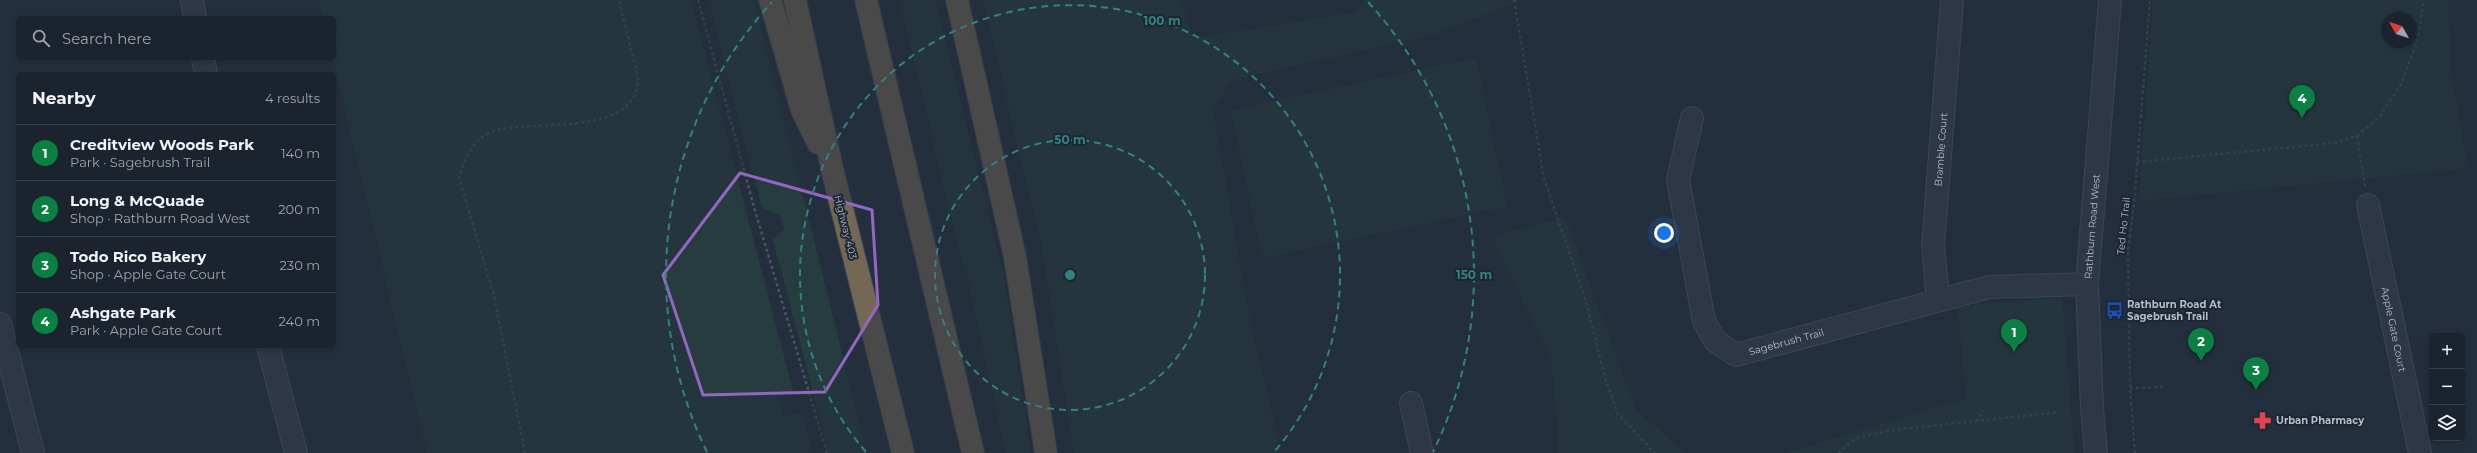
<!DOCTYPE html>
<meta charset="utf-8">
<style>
body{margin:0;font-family:Montserrat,sans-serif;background:#282f3a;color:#f1f3f6}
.controls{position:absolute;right:12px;bottom:12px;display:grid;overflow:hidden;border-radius:6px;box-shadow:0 2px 6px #0003}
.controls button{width:36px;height:36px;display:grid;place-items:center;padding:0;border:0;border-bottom:1px solid #39404a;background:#1b232e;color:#f1f3f6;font:20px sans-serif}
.compass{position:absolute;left:2381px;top:12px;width:36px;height:36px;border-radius:50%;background:#1b232e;box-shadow:0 2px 6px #0003;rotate:309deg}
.you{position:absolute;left:1664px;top:233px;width:14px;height:14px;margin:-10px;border:3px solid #fff;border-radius:50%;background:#1a73e8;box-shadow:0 0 0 6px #1a73e833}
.badge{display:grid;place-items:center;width:26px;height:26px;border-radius:50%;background:#0b8043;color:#fff;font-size:13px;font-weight:700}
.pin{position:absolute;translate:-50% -33px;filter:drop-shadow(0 1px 2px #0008)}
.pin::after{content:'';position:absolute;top:21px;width:14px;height:12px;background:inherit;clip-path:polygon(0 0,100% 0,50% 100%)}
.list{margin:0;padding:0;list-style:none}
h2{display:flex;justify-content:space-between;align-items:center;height:52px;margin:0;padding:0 16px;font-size:17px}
h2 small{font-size:13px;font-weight:400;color:#a0a4aa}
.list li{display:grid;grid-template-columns:26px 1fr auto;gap:12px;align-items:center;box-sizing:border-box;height:56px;padding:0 16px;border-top:1px solid #39404a}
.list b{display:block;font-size:15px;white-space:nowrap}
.list p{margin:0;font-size:13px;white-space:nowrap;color:#a0a4aa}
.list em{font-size:13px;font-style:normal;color:#a0a4aa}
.icon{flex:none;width:22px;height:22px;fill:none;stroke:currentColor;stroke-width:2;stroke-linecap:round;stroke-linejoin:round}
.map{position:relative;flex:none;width:2477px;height:453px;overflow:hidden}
.search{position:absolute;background:#1b232e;box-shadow:0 2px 6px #0003;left:16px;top:16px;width:320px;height:44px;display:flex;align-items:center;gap:10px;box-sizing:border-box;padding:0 14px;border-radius:6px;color:#a0a4aa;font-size:15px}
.panel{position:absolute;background:#1b232e;box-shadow:0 2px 6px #0003;left:16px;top:72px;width:320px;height:276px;border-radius:6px}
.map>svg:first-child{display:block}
</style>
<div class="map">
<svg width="2477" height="453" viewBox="0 0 2477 453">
<rect width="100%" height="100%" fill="#242f3e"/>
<!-- green -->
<path fill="#263c3f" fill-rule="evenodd" d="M319,0h372l102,391 -15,7 6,18 18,-3 10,40h-385l-94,-395 1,-40h-11z
M708,0h46l113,453h-38l-56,-213 11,-11 -4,-13 -18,-8z
M900,0h35l69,279 27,174h-25l-39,-178 -8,-24z
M983,0h199l10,39 165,-27 7,-12h159l-85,33 -206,47 -19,30 35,201 33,142h-207l-32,-206z
M2153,0h295l2,68 18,100 -329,33zM2387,18h24v24h-24z
M1476,58l31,148 -245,52 -31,-148z
M1565,217l71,193 49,43h-127l1,-15 -8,-79 -58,-122z
M2062,298l12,155h-288l180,-55 -8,-91z"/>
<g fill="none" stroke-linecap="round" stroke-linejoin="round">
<defs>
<g id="minor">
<path d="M192,0l3,18"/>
<path d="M203,58l3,16"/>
<path id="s1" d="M1692,118l-14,62 26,141 11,20 21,14 253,-68 98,-3"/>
<path id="s2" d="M2368,205l52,248"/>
<path id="s3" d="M1938,299l-5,-53 19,-246"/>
<path d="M0,324l33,129"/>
<path d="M268,346l28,107"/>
<path d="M1411,403l11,50"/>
<path id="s4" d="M2096,453l-4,-45 -5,-124 23,-284"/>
</g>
<path id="highway" d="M770,0l32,110 16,33
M795,0l38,173 70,280
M866,0l107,453
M957,0l58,257 31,196"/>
</defs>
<!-- minor casing -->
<use href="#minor" stroke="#565f6c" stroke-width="24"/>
<!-- highway casing -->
<use href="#highway" stroke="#434c59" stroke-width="24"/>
<!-- path -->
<path stroke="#44595c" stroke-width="2.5" stroke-dasharray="3 3" stroke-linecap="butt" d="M698,0l56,207 73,246
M1514,0l30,178 42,124 19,76 13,36 37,39
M2357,136l8,50
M2137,162l197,-19 23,-7 23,-20 21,-32 16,-42 7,-42
M2130,388l36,-1
M1977,422l6,-12
M525,453l-31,-157 -35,-118c5,-18 13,-38 32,-46 39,-15 146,9 147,-54l-19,-78
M1838,453l18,-15 37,-8 166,-18
M2135,453l-5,-65 -2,-138 6,-45 16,-205"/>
<!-- minor -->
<use href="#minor" stroke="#38414e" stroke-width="22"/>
<!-- highway -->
<use href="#highway" stroke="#746855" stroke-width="22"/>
</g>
<!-- marked area -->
<path d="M0 0H2477V453H0ZM740,173l132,37 6,95 -53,87 -122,3 -40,-120z" fill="#242f3e" fill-opacity=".55" fill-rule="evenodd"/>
<path fill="none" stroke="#9266c3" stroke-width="3" stroke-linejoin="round" d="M740,173l132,37 6,95 -53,87 -122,3 -40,-120z"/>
<!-- distance rings -->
<g fill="none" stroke="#308480" stroke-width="2" stroke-dasharray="7 5">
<circle cx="1070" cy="275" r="135"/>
<path d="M866 452A270 270 0 1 1 1274 452"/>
<path d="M707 452A404 404 0 0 1 772 2M1368 2A404 404 0 0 1 1433 452"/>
</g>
<!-- icons -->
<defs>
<symbol id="bus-bare" viewBox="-9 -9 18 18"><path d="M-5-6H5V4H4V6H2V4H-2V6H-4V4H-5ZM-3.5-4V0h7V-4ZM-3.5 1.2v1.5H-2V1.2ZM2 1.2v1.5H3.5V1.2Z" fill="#1a4fb4" stroke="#1d2633" stroke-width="2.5" paint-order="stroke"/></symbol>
<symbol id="pharmacy-bare" viewBox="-9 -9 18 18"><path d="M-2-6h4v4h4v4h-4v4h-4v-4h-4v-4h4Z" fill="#e0444e" stroke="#1d2633" stroke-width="2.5" paint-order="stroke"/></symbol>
</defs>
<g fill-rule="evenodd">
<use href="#bus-bare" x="2102" y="298" width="25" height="25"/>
<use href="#pharmacy-bare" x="2250" y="408" width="25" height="25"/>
</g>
<g text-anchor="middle" stroke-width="4" stroke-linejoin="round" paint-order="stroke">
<!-- street labels -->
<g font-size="10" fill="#b4bcc9" stroke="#1d2633">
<text dy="4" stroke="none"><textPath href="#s3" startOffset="150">Bramble Court</textPath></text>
<text dy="4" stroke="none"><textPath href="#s4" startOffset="227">Rathburn Road West</textPath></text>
<text transform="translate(2123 226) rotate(-84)" y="4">Ted Ho Trail</text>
<text transform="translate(846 227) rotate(76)" y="4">Highway 403</text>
<text dy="4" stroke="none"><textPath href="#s2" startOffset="127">Apple Gate Court</textPath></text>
<text dy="4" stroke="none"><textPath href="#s1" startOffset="307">Sagebrush Trail</textPath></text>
</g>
<!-- poi labels -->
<g font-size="10" font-weight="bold" fill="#b4bcc9" stroke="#1d2633" text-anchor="start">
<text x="2127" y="308">Rathburn Road At<tspan x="2127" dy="12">Sagebrush Trail</tspan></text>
<text x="2276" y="424">Urban Pharmacy</text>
</g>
</g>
<circle cx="1070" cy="275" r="6" fill="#308480" stroke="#1d2633" stroke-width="2"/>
<g font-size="12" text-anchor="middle" font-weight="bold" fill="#308480" stroke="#1d2633" stroke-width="4" stroke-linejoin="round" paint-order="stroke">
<text x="1162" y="25">100 m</text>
<text x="1070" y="144">50 m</text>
<text x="1474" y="279">150 m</text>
</g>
</svg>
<div class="controls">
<button>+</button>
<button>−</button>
<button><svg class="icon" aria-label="layers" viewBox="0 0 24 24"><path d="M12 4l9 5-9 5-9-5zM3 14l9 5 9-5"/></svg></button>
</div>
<svg class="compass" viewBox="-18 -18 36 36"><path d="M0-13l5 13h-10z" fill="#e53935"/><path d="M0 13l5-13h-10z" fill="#a0a4aa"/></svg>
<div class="you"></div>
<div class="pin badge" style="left:2014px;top:352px">1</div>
<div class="pin badge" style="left:2201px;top:361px">2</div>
<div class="pin badge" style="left:2256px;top:390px">3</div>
<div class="pin badge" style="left:2302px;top:118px">4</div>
<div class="search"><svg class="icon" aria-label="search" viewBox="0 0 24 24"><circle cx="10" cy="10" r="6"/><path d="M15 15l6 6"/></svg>Search here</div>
<section class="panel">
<h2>Nearby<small>4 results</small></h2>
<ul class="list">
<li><span class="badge">1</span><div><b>Creditview Woods Park</b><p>Park · Sagebrush Trail</p></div><em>140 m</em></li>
<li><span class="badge">2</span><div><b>Long &amp; McQuade</b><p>Shop · Rathburn Road West</p></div><em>200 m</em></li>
<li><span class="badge">3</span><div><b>Todo Rico Bakery</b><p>Shop · Apple Gate Court</p></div><em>230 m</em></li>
<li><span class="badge">4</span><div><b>Ashgate Park</b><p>Park · Apple Gate Court</p></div><em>240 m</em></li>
</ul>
</section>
</div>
